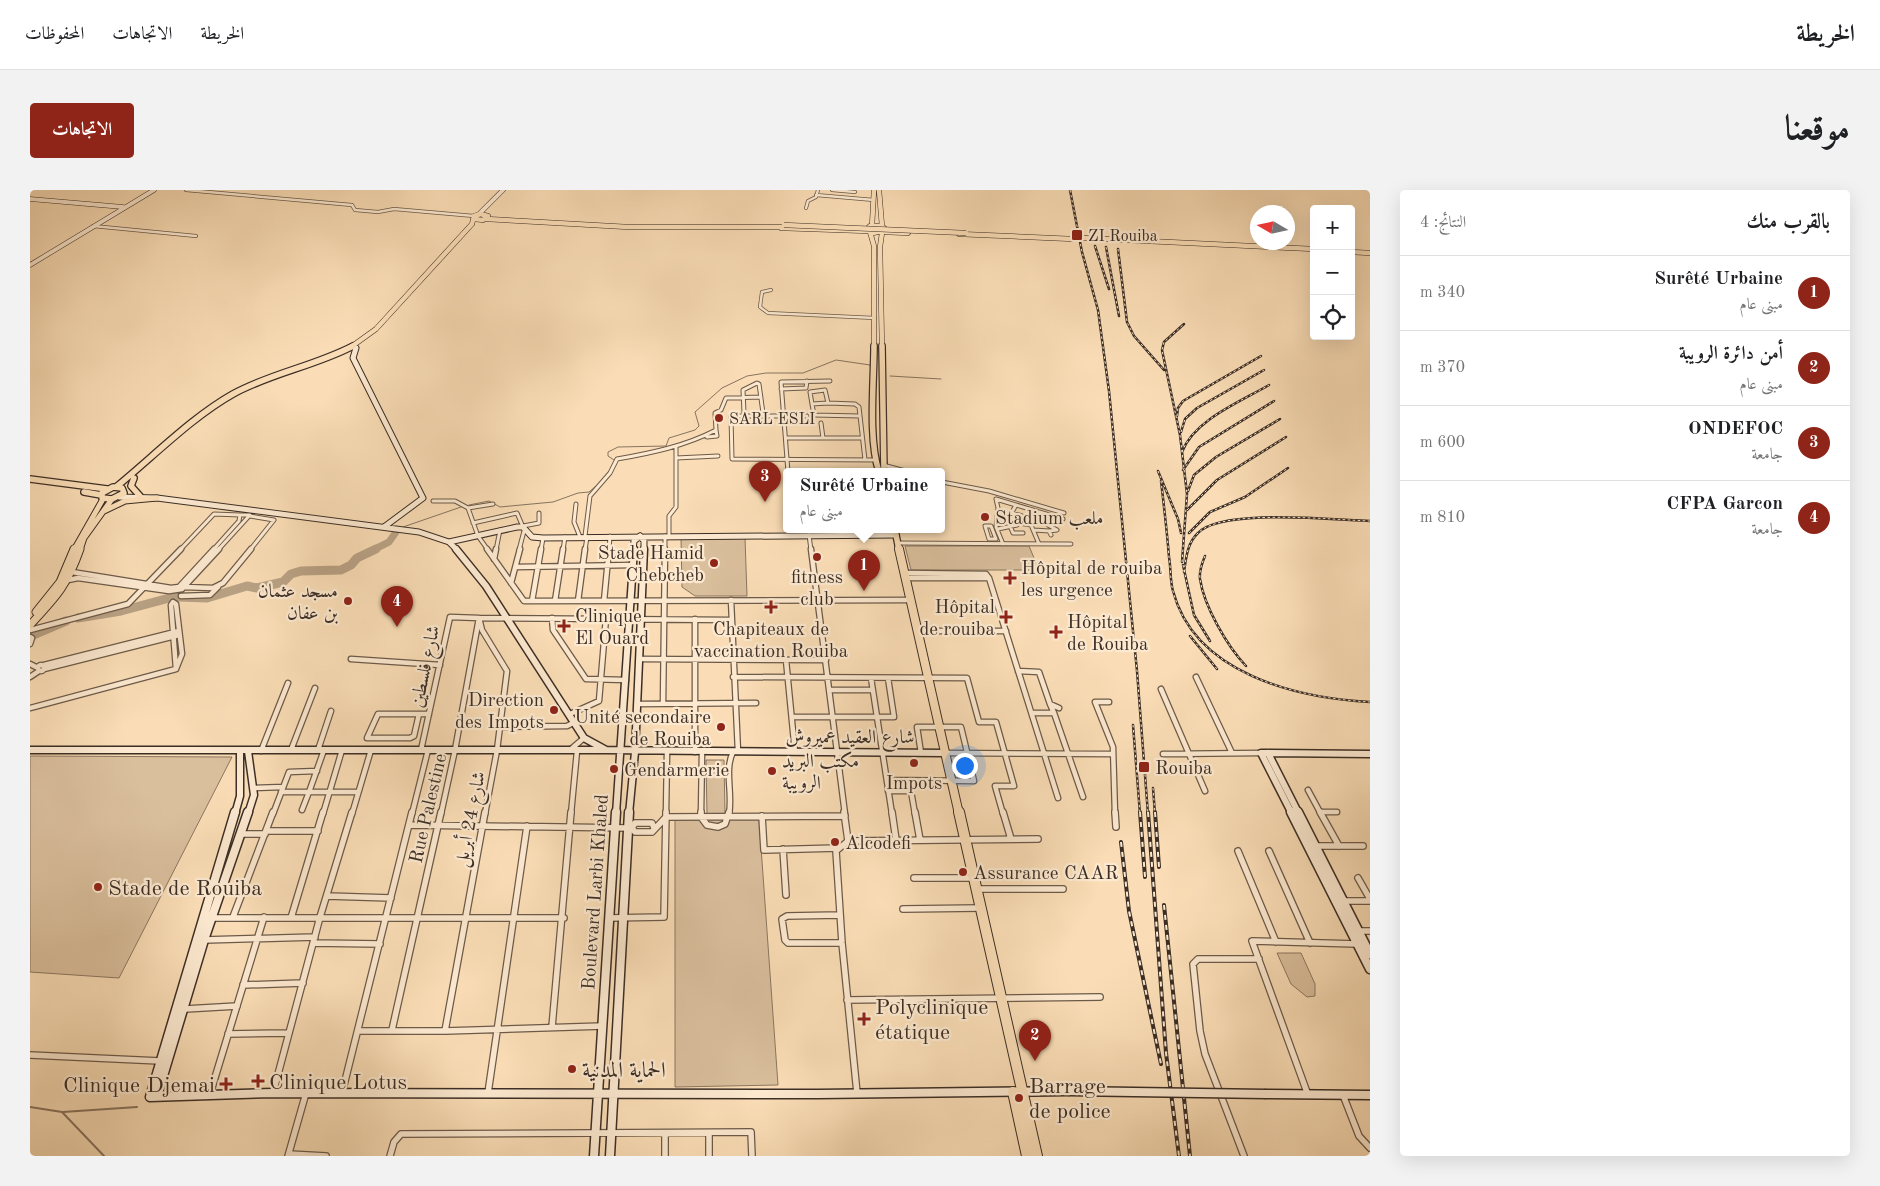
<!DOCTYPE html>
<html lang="ar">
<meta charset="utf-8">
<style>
body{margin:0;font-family:"Old Standard TT",Amiri,serif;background:#f2f2f2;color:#202124;direction:rtl}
.controls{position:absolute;right:15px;top:15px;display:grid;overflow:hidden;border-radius:5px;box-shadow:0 5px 20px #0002}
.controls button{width:45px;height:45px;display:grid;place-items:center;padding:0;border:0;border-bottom:1px solid #e0e0e0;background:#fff;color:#202124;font:25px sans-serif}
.compass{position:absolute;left:1220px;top:15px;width:45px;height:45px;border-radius:50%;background:#fff;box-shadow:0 5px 20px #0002;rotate:279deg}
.you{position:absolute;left:934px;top:575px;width:18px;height:18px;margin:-12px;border:4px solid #fff;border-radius:50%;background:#1a73e8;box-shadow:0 0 0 8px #1a73e833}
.badge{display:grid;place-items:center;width:32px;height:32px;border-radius:50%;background:#8f2418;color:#fff;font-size:16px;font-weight:700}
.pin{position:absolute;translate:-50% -41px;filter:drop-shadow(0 1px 2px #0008)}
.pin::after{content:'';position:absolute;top:26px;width:18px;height:15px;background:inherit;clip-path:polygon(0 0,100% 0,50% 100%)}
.popup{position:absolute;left:753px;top:278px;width:162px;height:65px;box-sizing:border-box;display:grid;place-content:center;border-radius:5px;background:#fff;filter:drop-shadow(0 1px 4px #0005);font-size:16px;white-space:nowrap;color:#757577}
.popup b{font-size:19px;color:#202124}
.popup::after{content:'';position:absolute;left:50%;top:100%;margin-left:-10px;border:10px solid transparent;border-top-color:#fff}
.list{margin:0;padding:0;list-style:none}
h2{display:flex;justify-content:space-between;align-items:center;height:65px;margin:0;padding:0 20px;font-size:21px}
h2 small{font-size:16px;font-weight:400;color:#757577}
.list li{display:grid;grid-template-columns:32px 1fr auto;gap:15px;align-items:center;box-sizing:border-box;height:75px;padding:0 20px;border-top:1px solid #e0e0e0}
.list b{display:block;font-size:19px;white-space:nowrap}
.list p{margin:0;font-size:16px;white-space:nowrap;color:#757577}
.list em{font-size:16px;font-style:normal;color:#757577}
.icon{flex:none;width:28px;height:28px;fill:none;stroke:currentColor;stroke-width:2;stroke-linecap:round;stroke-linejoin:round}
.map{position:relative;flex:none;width:1340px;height:966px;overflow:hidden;direction:ltr;border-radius:5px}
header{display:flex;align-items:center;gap:30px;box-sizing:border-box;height:70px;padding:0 25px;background:#fff;border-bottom:1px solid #e0e0e0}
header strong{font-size:24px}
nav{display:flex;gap:28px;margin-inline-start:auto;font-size:18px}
.intro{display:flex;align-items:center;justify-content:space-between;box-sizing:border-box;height:120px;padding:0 30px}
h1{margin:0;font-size:35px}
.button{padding:12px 22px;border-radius:5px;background:#8f2418;color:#fff;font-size:18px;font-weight:700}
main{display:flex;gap:30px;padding:0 30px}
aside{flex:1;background:#fff;border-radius:5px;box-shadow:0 5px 20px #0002}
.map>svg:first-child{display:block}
</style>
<header>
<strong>الخريطة</strong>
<nav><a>الخريطة</a><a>الاتجاهات</a><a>المحفوظات</a></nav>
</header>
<div class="intro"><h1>موقعنا</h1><a class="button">الاتجاهات</a></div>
<main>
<aside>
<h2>بالقرب منك<small>النتائج: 4</small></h2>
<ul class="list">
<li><span class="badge">1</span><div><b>Surêté Urbaine</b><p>مبنى عام</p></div><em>340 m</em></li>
<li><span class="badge">2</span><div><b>أمن دائرة الرويبة</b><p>مبنى عام</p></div><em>370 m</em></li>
<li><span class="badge">3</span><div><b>ONDEFOC</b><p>جامعة</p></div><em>600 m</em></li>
<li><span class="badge">4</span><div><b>CFPA Garcon</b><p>جامعة</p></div><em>810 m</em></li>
</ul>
</aside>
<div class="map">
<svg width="1340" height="966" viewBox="0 0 1340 966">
<rect width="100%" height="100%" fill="#faddb6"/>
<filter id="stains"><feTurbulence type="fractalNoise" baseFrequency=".004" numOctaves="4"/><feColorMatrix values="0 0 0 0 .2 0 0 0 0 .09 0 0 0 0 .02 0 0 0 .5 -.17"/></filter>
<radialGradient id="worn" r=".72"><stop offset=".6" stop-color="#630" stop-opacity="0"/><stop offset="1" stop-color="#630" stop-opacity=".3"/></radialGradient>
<!-- green -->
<path fill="#dabf9d" stroke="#8b7661" d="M715,348l2,58h-52l-13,-9 -1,-48z
M875,356h124l10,24h-128z
M0,566l202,1 -113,221 -89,-6z
M676,570h18l1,54h-18z
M729,629l19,266 -103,2v-267z
M1247,763h24l14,31v12l-8,1 -16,-13z"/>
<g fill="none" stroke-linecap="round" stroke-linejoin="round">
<!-- stream-far1 -->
<path stroke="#87745f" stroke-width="1" d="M860,186l51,3
M584,270l-6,-4v-4l10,-5 48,-1 3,-8 26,-8 4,-4 -4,-14 27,-24 25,-12 19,-3h37l33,-13 34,5 1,4
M439,315l20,-4 11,6 53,-5 25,-9 11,-1 14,-12
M373,337l58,-20"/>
<!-- stream -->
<path stroke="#87745f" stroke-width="2" d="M0,917l32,5 42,44
M33,922l74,-5"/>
<!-- river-far1 -->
<path stroke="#b9a285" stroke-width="7" d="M343,360l16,-8 7,-10"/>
<!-- river -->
<path stroke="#b9a285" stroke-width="9" d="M148,407l29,1 40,-12 10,2 26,-6 8,-8 10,-3 40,-1 10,-5 6,-7 19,-9
M48,428l43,-7 52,-14
M3,445l33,-14"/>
<defs>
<path id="street-far3" d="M156,0l166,15 3,5 23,2 16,-3 80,7
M802,0l23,2
M786,5l58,5
M776,18l2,-7 8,-4 2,-7
M63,36l103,10
M741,100l-9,2 -2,15 8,6 107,5"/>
<path id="street-far2" d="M751,199l25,-1 1,-7
M795,200l3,13 -16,1 -2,-12z
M798,213l27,1 4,3 6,53
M782,214l2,11 46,1
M714,223l-1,-23 14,-7 2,1 4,29
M777,226h-76l1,43 143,1
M791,233l2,15
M677,247l10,-1 -1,-6
M756,248h76
M646,268l42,-2
M853,275l26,7
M758,282l-7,-90 49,-1
M912,292l47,9 75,22
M403,311h22l13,7 10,28 10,14
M546,314l-2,18 6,15
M438,318l25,-4
M1007,321l-6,14 8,19
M982,323l10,3
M967,328l10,3 9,-16
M977,331l24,4
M1020,332l-2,3 9,5 -8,1 2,4
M443,333l44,-10 6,14
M493,336l16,-3v-10
M955,336h6l5,13h-7z
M980,336l3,7h10
M968,339l19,-4
M1003,340l17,1
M639,345v-19l7,-9v-60
M779,345l2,15
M555,346l5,-40 20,-23 7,-14c35,-6 68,-13 99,-29l-1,-17 6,-3 5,-12 35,-1
M869,353l172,1
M973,354l-7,-17 2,-19 -2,-9 67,20
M150,360l34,-36 26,1
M183,360l26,-29 1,-6h10l-32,35
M220,360l24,-30 -24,-4
M466,360l4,-20
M489,360l5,-19
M511,360l2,-12
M533,360l2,-13
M555,360l2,-13
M579,360l1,-14
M635,360v-14"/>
<path id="street-far1" d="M457,359l37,52 386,-1
M781,359l34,265
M464,369l2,-10
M486,377l117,-2
M42,382l99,16 8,-1 35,-38
M876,383l80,1 3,4 69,220
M877,388h82
M38,390l10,-2 91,13 13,-2 37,-40
M481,393l9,-34
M154,397l29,1 10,-5 28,-34
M151,406l29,-1 8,-8
M701,410l7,152
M502,411l9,-52
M525,411l8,-52
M548,411l7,-52
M574,411l5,-52
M143,412l-2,3 5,64
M522,428l1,12 33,49 40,1
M665,429v133
M0,440l98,-26 53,-55
M889,441h87
M0,447l2,1 -2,6
M321,469l89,6
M609,469l187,1
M756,470l9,92
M0,474l8,4
M8 478a3 3 0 1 1 6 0a3 3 0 1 1-6 0Z
M14,475l135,-34
M14,479l135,-34
M988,481l21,1 11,32 9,4
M0,487l9,-6
M703,487l234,1 12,44h17l18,64h-19l8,28
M1166,487l36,76
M841,488l21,136
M1131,499l44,102
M800,500h42
M1079,512h-14l18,45 2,67
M608,514l118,-1
M633,514l2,-155
M0,518l146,-39 6,-15 -6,-50 -3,-2
M1002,523h22l-4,-9
M1024,523l29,84
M348,524h41l-5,22 -4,2h-43z
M389,524h10
M540,524l29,-13 7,-83
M762,527h102l-6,-39
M469,537l68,-1 8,-4
M261,560l24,-62
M288,560l13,-39
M294,560l-15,42h49
M391,560l29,-133 29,1 3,12 25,41 -10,79 -12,64
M540,560l14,-12
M231,561l27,-68
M915,563l168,1
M1133,564l98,-1
M857,590l87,1 -13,-54h-44l4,26
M223,598l30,-1
M1278,600l13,24
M858,601h23l4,23
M251,602h28l-7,18
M1291,622h16
M243,624l16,-42 28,-1
M293,624l19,-64
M322,624l19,-64
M382,624l16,-64
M411,624l14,-64 24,-132 252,2
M541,624l6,-63
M636,624l1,-62
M671,624l1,-62
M699,624c4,-20 -5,-44 4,-62"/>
<path id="street" d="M671,622v5l6,8 11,2 7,-3 4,-12
M814,622l4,29
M862,622l4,28
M885,622l5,28
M973,622l8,27
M1085,622l1,15
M1290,622l19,34
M732,626l2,34 74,-2
M379,635l219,3
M624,638l-2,-5h-17l-3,5 3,4h17l14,-15 179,-1
M236,641h52
M211,644h24
M1285,656h48
M753,659l3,46
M1208,661l38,91
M1239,661l41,92
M884,688h59
M1328,688l12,21
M947,699h86
M297,706l64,2
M1313,711h27
M873,719l77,-1
M810,725l-53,1 -5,3 3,21 3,3h54
M203,727l40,-105
M181,728h353
M261,728l32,-106
M579,728l55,-1 2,-105
M1328,741h12
M174,750l111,-3
M283,753l67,1
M213,795l60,-2
M817,810l253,-3
M155,819l52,-3
M522,837l19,-215
M362,840l49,-218
M329,841h86l158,-5
M415,841l40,-219
M198,844l61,-1
M0,865l130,6
M243,903l47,-176 32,-105
M312,903l70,-281
M458,903l39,-267
M827,903l-15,-150 -6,-92 12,-10 190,-2
M180,904l54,-177
M1278,905l-56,-154 105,3
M1313,905l16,41 11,12
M679,943v23
M635,944v22
M259,964l37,2
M258,966l18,-63
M360,966l4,-14 7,-8 350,-2 1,24
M1214,966l-39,-102 -5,-23 -7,-67 5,-5h61"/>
<path id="secondary-far3" d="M0,9l93,8
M448,25l25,-25
M0,75l124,-75"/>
<path id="secondary-far2" d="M326,158l-3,10 70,140 -39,29
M89,307l38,1 262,34 30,10 8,8
M610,346l4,5v9
M419,352l68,-15h6l9,10 11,1 353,-3
M603,360l1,-9 6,-5"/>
<path id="secondary-far1" d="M426,359l30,37 98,152 22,12 339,3
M0,560h575
M1238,563l31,61
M205,624l5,-18v-45
M218,624l6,-19 -6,-44
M586,624l18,-265
M599,624l6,-62 9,-203
M1262,624l-31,-61 109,1"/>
<path id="secondary" d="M205,622l-85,285 123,-4 546,1 249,-3
M1261,622l79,157
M1268,622l72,142
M1236,904l104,1
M127,906l47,-156 44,-128
M564,966l22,-344
M580,966l19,-344"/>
<path id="primary-far1" d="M74,321l21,-10 32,-3
M44,360l29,-51
M50,360l4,-12 28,-39"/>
<path id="primary" d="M6,422l24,-30 14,-33
M0,435c26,-28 37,-39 50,-76"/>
<path id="highway-far3" d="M849,0l3,36
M456,29l142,8h156
M840,36h12l4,4 -13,3 -6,-4z
M842,36l2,-36
M751,38l87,3
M840,42l4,14v101
M855,42l23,1
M929,44l114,5
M1054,48l230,11
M1321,62l19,1
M321,157l25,-18 96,-105 2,-8 6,-2 8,2 -5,4 -8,-1
M852,157l-2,-100 2,-14"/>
<path id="highway-far2" d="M844,156c0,36 -6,93 5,126
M852,156l2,126
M104,288l-3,8 9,10
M0,289l77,10
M83,297l9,1 2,5 -12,6 -10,-1v-5z
M86,297c37,-30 76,-70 117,-93 38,-21 82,-28 120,-48
M54,302l17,3
M865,340l4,20"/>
<path id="highway-far1" d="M869,359l60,265"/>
<path id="highway" d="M929,622l78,344
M983,902l14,64"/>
</defs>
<!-- street-far3 casing -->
<use href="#street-far3" stroke="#6c5a49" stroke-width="4"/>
<!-- street-far2 casing -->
<use href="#street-far2" stroke="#6c5a49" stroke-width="5"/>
<!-- street-far1 casing -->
<use href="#street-far1" stroke="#6c5a49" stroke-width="7"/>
<!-- street casing -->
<use href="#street" stroke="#6c5a49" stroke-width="8"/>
<!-- secondary-far3 casing -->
<use href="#secondary-far3" stroke="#3c2e25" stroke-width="5"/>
<!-- secondary-far2 casing -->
<use href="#secondary-far2" stroke="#3c2e25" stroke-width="7"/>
<!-- secondary-far1 casing -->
<use href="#secondary-far1" stroke="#3c2e25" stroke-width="9"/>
<!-- secondary casing -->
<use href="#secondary" stroke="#3c2e25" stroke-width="11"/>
<!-- primary-far1 casing -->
<use href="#primary-far1" stroke="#3c2e25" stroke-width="7"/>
<!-- primary casing -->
<use href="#primary" stroke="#3c2e25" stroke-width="9"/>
<!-- highway-far3 casing -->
<use href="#highway-far3" stroke="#3c2e25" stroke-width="5.5"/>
<!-- highway-far2 casing -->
<use href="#highway-far2" stroke="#3c2e25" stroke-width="8"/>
<!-- highway-far1 casing -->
<use href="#highway-far1" stroke="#3c2e25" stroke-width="10"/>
<!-- highway casing -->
<use href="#highway" stroke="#3c2e25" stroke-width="12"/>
<!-- street-far3 -->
<use href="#street-far3" stroke="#fce9d0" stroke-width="2.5"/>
<!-- street-far2 -->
<use href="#street-far2" stroke="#fce9d0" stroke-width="3"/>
<!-- street-far1 -->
<use href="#street-far1" stroke="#fce9d0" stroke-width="4.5"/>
<!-- street -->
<use href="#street" stroke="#fce9d0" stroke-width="5.5"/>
<!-- secondary-far3 -->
<use href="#secondary-far3" stroke="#fce9d0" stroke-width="4"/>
<!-- secondary-far2 -->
<use href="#secondary-far2" stroke="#fce9d0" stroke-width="5"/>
<!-- secondary-far1 -->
<use href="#secondary-far1" stroke="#fce9d0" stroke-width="6"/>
<!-- secondary -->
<use href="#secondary" stroke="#fce9d0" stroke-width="8"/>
<!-- primary-far1 -->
<use href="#primary-far1" stroke="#faddb6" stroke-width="5"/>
<!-- primary -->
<use href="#primary" stroke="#faddb6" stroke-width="7"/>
<!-- highway-far3 -->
<use href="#highway-far3" stroke="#faddb6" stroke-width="4.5"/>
<!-- highway-far2 -->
<use href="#highway-far2" stroke="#faddb6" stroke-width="5.5"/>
<!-- highway-far1 -->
<use href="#highway-far1" stroke="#faddb6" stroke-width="8"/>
<!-- highway -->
<use href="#highway" stroke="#faddb6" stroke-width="10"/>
<defs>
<path id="rail-far1" d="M1040,0l12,62 16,58 11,81 28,280 11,143
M1065,56l14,43
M1076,57l13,69
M1088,59l9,73 7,14 30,34
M1147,226l1,-8 5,-7 78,-45
M1151,242l4,-13 12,-11 67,-38
M1152,262c12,-32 58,-50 87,-67
M1153,280l16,-23 75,-46
M1128,281l20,48 3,14
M1131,291c3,25 6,51 8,76 2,11 1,24 4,34 22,83 124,107 197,111
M1158,301l6,-16 22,-18 64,-38
M1157,320l30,-30 69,-43
M1159,343l21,-21 35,-15 43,-29
M1175,366c-3,7 -6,15 -5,23 4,27 27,67 46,87
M1152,372l5,-68 -7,-59 -18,-85 2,-8 20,-18
M1153,375l11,50 16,26
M1154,382c2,-13 3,-29 14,-39 24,-25 136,-13 172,-12
M1160,446l27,33
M1103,535l7,89
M1123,598l2,26"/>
<path id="rail" d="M1110,622l5,65
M1118,622l18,241 13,103
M1125,622l4,55
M1091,652l8,69 32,153
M1134,715l26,251"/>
</defs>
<!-- rail-far1 casing -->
<use href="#rail-far1" stroke="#3c2e25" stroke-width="2.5"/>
<!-- rail casing -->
<use href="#rail" stroke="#3c2e25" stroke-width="4"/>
<!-- rail-far1 -->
<use href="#rail-far1" stroke="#fce9d0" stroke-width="1" stroke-dasharray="2.5" stroke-linecap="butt"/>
<!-- rail -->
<use href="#rail" stroke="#fce9d0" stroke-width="2" stroke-dasharray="5" stroke-linecap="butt"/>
<defs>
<path id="secondary-bridge" d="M1038,901l198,3"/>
<path id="highway-bridge" d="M754,35l182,8
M1043,48h11"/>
</defs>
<!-- secondary-bridge casing -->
<use href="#secondary-bridge" stroke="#3c2e25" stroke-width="11" stroke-linecap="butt"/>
<!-- highway-bridge casing -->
<use href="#highway-bridge" stroke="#3c2e25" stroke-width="5.5" stroke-linecap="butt"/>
<!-- secondary-bridge -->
<use href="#secondary-bridge" stroke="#fce9d0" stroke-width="8"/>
<!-- highway-bridge -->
<use href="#highway-bridge" stroke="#faddb6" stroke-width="4.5"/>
</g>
<!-- markers -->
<g fill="#8f2418" stroke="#fce9d0" stroke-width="2">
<rect x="1041" y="39" width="12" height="12" rx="2.5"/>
<circle cx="689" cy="228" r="5"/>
<circle cx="955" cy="327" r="5"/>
<circle cx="787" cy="367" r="5"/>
<circle cx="684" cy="373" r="5"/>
<path d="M977.5 380.5h5v5h5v5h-5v5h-5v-5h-5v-5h5z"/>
<circle cx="318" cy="411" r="5"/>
<path d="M738.5 409.5h5v5h5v5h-5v5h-5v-5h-5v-5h5z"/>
<path d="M973.5 419.5h5v5h5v5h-5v5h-5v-5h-5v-5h5z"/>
<path d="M531.5 428.5h5v5h5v5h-5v5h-5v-5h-5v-5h5z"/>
<path d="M1023.5 434.5h5v5h5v5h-5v5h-5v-5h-5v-5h5z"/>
<circle cx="524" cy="520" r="5"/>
<circle cx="691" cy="537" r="5"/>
<circle cx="884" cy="573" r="5"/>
<rect x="1108" y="571" width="12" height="12" rx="2.5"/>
<circle cx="584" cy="579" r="5"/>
<circle cx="742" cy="581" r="5"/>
<circle cx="805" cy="652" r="5"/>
<circle cx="933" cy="682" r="5"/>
<circle cx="68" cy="697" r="5"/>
<path d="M831.5 821.5h5v5h5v5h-5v5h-5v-5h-5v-5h5z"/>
<circle cx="542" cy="879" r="5"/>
<path d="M225.5 883.5h5v5h5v5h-5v5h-5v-5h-5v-5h5z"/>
<path d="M193.5 886.5h5v5h5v5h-5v5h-5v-5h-5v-5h5z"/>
<circle cx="989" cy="908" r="5"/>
</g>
<g text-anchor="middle" stroke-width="4.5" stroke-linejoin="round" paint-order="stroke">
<!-- far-poi labels -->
<g font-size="16" fill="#3c2e25" stroke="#fce9d0" text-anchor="start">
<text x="1058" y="51">ZI Rouiba</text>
<text x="699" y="234">SARL ESLI</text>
</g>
<!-- poi labels -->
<g font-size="19" fill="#3c2e25" stroke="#fce9d0" text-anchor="start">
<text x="965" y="334">Stadium ملعب</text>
<text x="674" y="369" text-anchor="end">Stade Hamid<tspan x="674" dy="22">Chebcheb</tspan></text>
<text x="991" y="384">Hôpital de rouiba<tspan x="991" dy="22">les urgence</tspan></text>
<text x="787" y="393" text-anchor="middle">fitness<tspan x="787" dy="22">club</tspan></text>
<text x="308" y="407" text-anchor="end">مسجد عثمان<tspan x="308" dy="22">بن عفان</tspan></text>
<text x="965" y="423" text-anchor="end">Hôpital<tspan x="965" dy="22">de rouiba</tspan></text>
<text x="545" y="432">Clinique<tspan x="545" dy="22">El Ouard</tspan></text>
<text x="1037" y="438">Hôpital<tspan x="1037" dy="22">de Rouiba</tspan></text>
<text x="741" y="445" text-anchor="middle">Chapiteaux de<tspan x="741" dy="22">vaccination Rouiba</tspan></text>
<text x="514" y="516" text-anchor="end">Direction<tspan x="514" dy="22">des Impots</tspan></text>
<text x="681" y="533" text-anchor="end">Unité secondaire<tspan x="681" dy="22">de Rouiba</tspan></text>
<text x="752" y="577">مكتب البريد<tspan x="752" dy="22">الرويبة</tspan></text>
<text x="1125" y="584">Rouiba</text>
<text x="594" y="586">Gendarmerie</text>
<text x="884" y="599" text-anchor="middle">Impots</text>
<text x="815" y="659">Alcodefi</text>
<text x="943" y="689">Assurance CAAR</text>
</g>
<!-- street labels -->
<g font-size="19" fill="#3c2e25" stroke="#fce9d0">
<text transform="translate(394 476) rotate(-78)" y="7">شارع فلسطين</text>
<text x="820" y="553">شارع العقيد عميروش</text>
<text transform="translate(397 618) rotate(-77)" y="7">Rue Palestine</text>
<text transform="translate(439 629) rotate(-79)" y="7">شارع 24 أبريل</text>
<text transform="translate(564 702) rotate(-86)" y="7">Boulevard Larbi Khaled</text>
</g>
<!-- near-poi labels -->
<g font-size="22" fill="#3c2e25" stroke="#fce9d0" text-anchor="start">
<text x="78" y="705">Stade de Rouiba</text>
<text x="845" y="824">Polyclinique<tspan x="845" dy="25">étatique</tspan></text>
<text x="552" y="887">الحماية المدنية</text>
<text x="239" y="899">Clinique Lotus</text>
<text x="185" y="902" text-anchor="end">Clinique Djemai</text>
<text x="999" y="903">Barrage<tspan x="999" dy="25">de police</tspan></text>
</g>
</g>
<rect width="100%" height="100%" filter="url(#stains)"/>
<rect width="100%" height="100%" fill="url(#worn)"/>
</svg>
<div class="controls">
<button>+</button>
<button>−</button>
<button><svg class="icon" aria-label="locate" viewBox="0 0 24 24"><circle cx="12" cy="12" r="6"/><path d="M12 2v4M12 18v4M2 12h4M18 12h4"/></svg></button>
</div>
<svg class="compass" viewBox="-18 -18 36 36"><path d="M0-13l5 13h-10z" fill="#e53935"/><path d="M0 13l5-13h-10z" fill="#757577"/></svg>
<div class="you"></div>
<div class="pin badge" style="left:834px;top:401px">1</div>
<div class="popup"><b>Surêté Urbaine</b>مبنى عام</div>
<div class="pin badge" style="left:1005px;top:871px">2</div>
<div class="pin badge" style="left:735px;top:312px">3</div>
<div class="pin badge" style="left:367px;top:437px">4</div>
</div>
</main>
